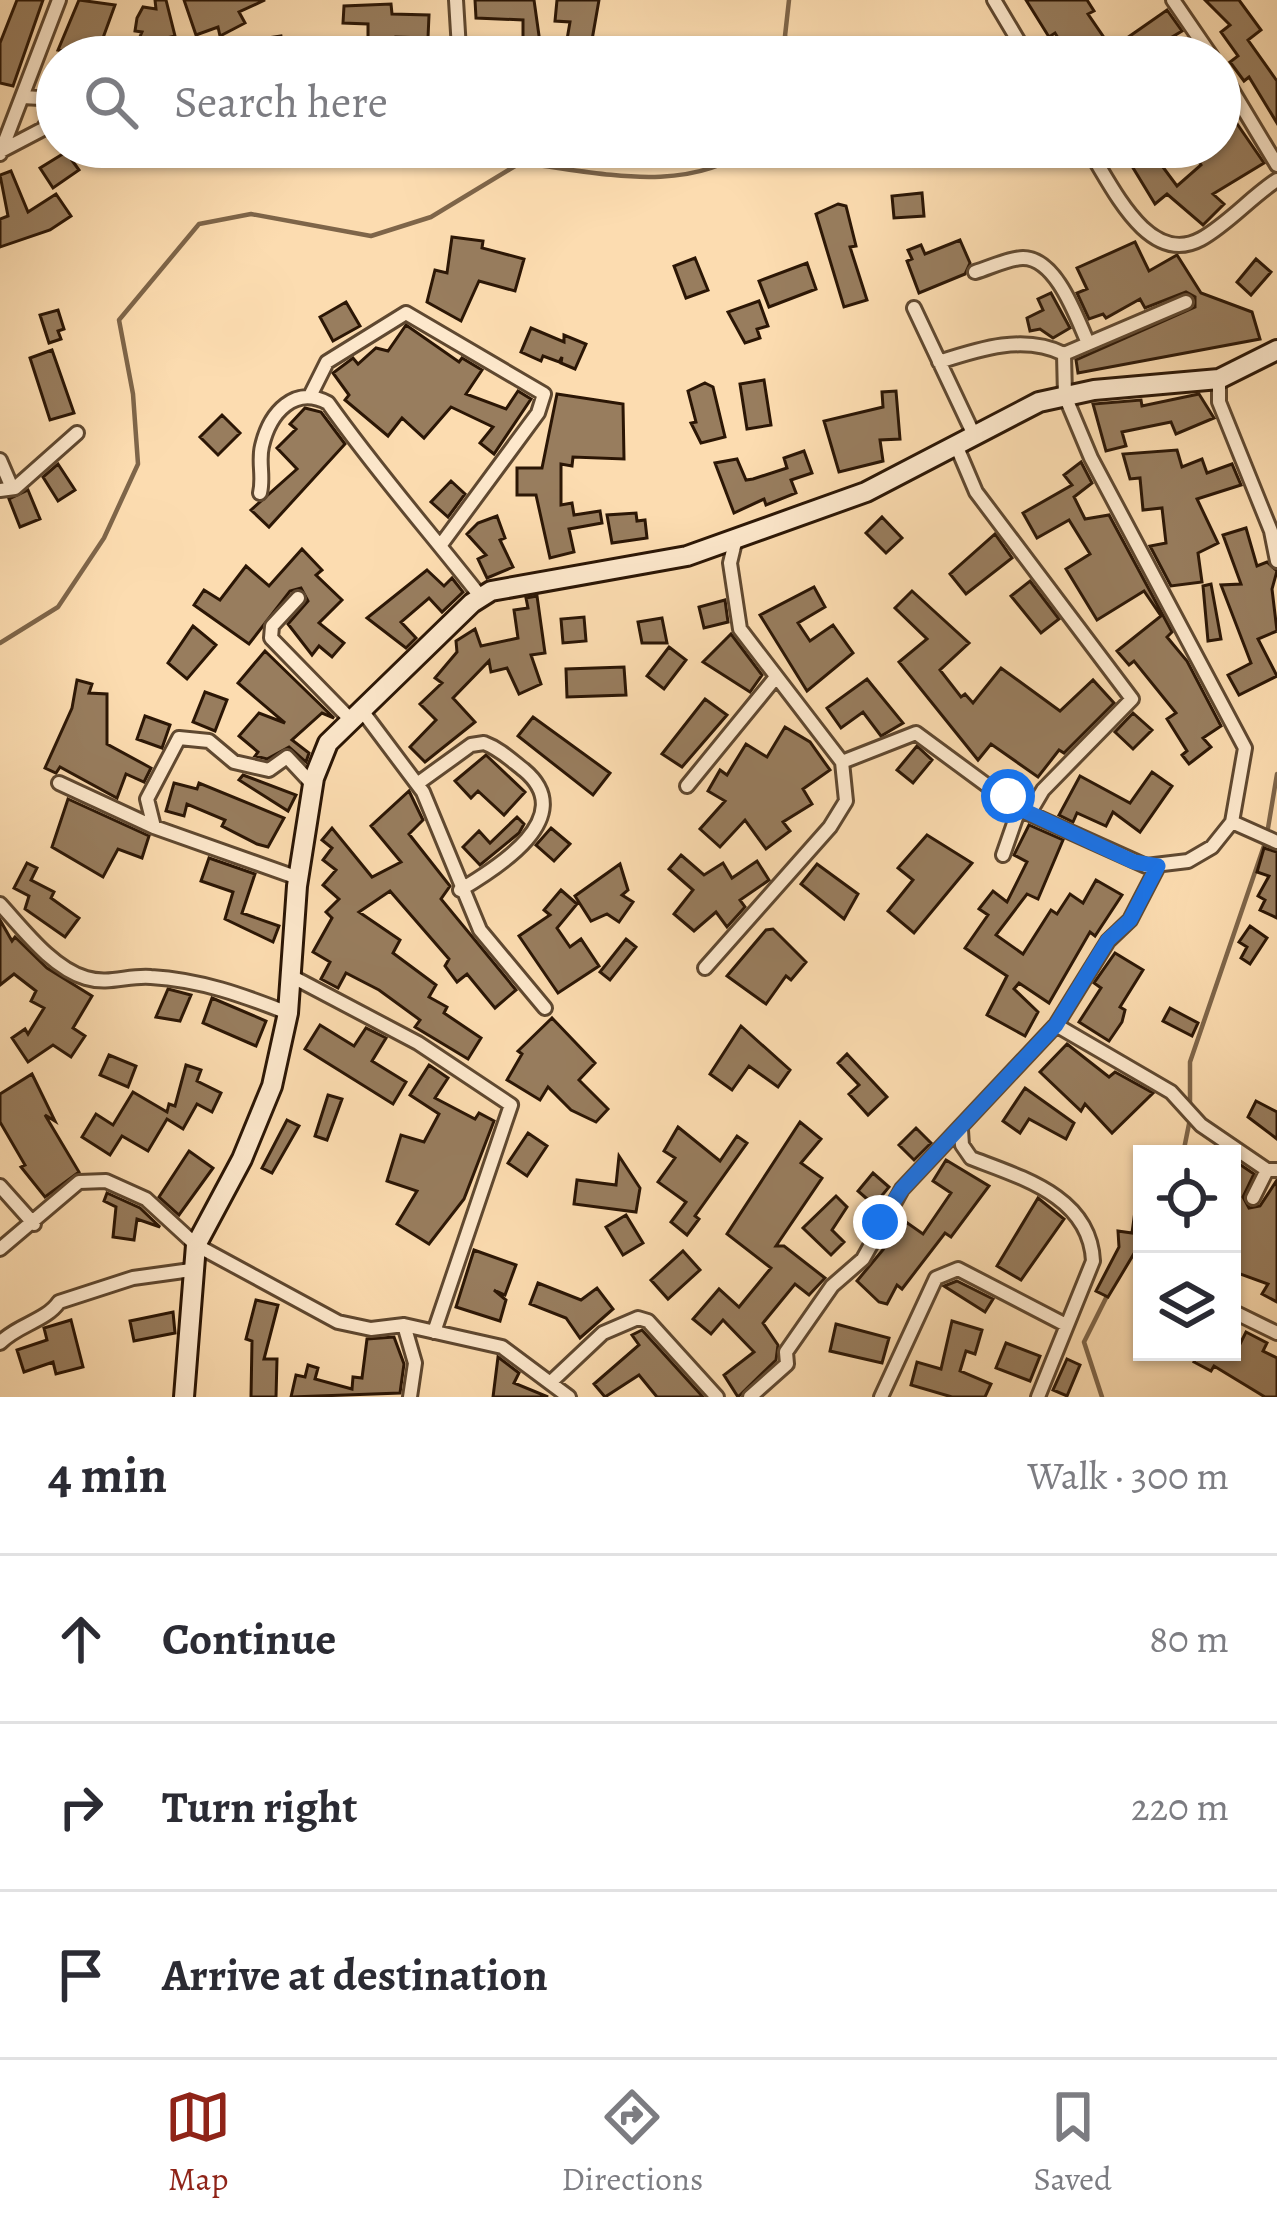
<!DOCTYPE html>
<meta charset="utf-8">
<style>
body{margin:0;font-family:Alegreya,serif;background:#f7f7f7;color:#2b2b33}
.controls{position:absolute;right:36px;bottom:36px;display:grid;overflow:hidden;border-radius:0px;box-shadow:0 3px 9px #0004}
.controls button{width:108px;height:108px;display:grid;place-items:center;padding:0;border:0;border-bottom:3px solid #e1e1e2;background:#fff;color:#2b2b33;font:60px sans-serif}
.stop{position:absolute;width:36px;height:36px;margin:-27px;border:9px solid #1a73e8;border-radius:50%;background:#fff}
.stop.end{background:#1a73e8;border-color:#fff;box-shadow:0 3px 12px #0008}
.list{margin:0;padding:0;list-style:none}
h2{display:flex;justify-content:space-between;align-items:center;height:156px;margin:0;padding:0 48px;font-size:51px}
h2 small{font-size:39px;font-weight:400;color:#7c7c81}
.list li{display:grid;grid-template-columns:78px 1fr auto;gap:36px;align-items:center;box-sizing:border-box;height:168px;padding:0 48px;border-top:3px solid #e1e1e2}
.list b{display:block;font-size:45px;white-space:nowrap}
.list em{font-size:39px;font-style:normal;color:#7c7c81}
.icon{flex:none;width:66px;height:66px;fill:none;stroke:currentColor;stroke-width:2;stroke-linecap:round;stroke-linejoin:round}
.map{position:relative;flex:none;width:1277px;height:1397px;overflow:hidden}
.search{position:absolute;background:#fff;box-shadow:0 3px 9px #0004;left:36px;right:36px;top:36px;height:132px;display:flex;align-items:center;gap:30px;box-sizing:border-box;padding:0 42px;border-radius:66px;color:#7c7c81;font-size:45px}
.sheet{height:660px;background:#fff}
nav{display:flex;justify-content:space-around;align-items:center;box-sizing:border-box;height:168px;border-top:3px solid #e1e1e2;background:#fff;font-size:33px;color:#7c7c81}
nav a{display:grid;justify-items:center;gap:6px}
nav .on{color:#8f2418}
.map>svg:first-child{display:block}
</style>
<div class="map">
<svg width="1277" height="1397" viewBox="0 0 1277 1397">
<rect width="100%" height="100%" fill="#fcdcb0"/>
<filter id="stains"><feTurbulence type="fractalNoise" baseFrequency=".00167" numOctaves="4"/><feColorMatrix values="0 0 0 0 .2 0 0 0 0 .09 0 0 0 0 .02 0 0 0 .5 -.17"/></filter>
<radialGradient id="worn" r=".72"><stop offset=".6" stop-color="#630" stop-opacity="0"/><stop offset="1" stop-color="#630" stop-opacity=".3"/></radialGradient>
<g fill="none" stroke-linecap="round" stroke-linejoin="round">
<!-- stream -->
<path stroke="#7e6549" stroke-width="4.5" d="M789,0l-4,36 15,21
M0,643l58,-36 46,-69 34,-74 -5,-70 -14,-74 80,-96 52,-10 120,22 60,-19 89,-54c75,8 165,34 232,-16
M1190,1108v-46l76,-222 11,-66
M1183,1154l7,-35
M1102,1397l-18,-55 25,-50"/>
</g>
<!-- building -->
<path fill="#987d5e" stroke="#2b1605" stroke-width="3" d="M17,0h26l-30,86 -13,-3v-40z
M79,0l36,5 -19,52 -38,-7z
M155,0h11l9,36 -29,7 33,14h-48l11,-25 -7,-1 2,-13 6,-11 13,2z
M184,0h81l-26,12 6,11 -25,13 -2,-9 -22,8z
M475,0h59l8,57 -19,-1v-36l-47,-2z
M557,0h42l-10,57h-25l6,-35 -15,-1z
M1026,0h61l7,11 -6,3 17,25 -35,18 -15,-24 -6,4z
M1205,0h34l22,30 -13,10 29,41v42l-28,-46 -5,4 -14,-19 8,-6 -17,-24 9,-7z
M391,4l1,10 37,1 -1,23 -32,-1 1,20h-29v-33l-25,-1 1,-17z
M1167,10l15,21 -43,26 -12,-19z
M281,36l4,21h-59l-4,-12z
M1220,99l44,64 -51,31 11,10 -21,21 -36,-31 -12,10 -28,-46 -10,7 -13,-18h44l29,39 24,-21 -11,-18h30z
M66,152l13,18 -26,18 -13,-20z
M11,171l17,41 28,-18 15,22 -21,14 -50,17v-28l8,-3 -8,-41z
M922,193l2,23 -30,2 -2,-22z
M838,204l8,2 10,40 -6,1 17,53 -23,7 -28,-93z
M452,237l31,4 -1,7 42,11 -9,32 -36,-10 -18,40 -34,-19 8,-32 12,3z
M960,240l10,23 -5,11 -46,19 -12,-32 5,-2 -4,-9 13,-5 4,9z
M1135,242l14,29 28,-16 24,38 51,19 8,27 -182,34 -2,-13 119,-53v-10l-9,-5 -41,16 -5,-9 -34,19 -3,-4 -14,5 -12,-26 10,-4 -10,-21z
M695,258l13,32 -22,8 -12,-32z
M1256,259l15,13 -20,23 -14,-13z
M807,263l9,26 -47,18 -10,-26z
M1051,293l19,35 -17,10 -13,-9 -10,2 -3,-13 16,-8 -5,-11z
M759,301l9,25 -11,3 3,9 -15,5 -17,-31z
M346,302l14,24 -27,15 -13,-24z
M58,310l6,19 -6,2 3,8 -12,4 -9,-28z
M406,325l53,37 3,-4 20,12 -16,24 40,15 12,-18 13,8 -37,55 -14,-11 13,-16 -42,-20 -27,31 -22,-20 -14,18 -43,-36 4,-5 -16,-22 20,-15 5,6 18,-16 12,3z
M531,328l33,14v-7l22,9 -11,25 -14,-6 1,-6 -3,5 -16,-6 -2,5 -20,-9z
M52,350l22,63 -24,7 -20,-62z
M764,380l7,45 -24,4 -7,-45z
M705,383l8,4 12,50 -24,6 -10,-20 5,-1 -8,-31z
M896,391l4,48 -20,1 3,21 -44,11 -15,-51 59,-14 -1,-15z
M557,394l66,10 1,55 -51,-2 -1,9 -11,-2v41l11,-2 2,12 26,-4 2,12 -33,6 5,23 -24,6 -14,-63h-19v-27h25z
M1199,394l15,24 -38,16 -5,-12 -49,10 4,14 -20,5 -13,-47 48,-4 1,6z
M305,408l16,4 24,32 -76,83 -18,-17 46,-41 -20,-21 19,-19 -6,-5z
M222,415l18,18 -22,22 -18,-18z
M1177,450l5,17 20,-8 5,14 25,-9 9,21 -44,14 21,44 -20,10 4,29 -31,4 -21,-40 16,-3 -4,-35 -19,2 -3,-32 -10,1 -7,-25z
M804,451l8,22 -21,7 5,13 -30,12 -2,-6 -30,14 -19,-50 22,-4 9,21 7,-1 34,-11 -3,-10z
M1081,462l11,21 -18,14 11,22 24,-4 63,117 -5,5 20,24 34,65 -18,12 8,9 -22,17 -7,-9 5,-4 -20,-32 9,-6 -42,-52 -5,4 -12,-14 44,-35 -17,-25 -47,29 -31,-51 24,-15 -21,-34 -32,18 -14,-25 49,-28 -8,-10z
M58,464l17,26 -17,11 -15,-24z
M451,481l14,13 -17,23 -17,-15z
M28,490l12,29 -20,8 -11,-28z
M636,513l1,8 8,-1 2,18 -35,5 -5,-28z
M497,516l8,22 -5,2 13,27 -26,11 -9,-19 8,-4 -19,-21 11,-11z
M882,517l20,21 -16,15 -20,-20z
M1246,528l11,38 10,-4 10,9 -5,18 5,42 -19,8 19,37 -38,19 -11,-20 23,-12 -30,-78 20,-1 -18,-49z
M995,534l17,24 -46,36 -16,-20z
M302,549l20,21 -6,5 26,25 -23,23 25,20 -12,14 -13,-11 -7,9 -24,-31 20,-23 -7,-13 -11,3 -41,53 -55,-39 10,-15 16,10 26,-34 23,20z
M427,570l17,16 8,-8 11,14 -21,20 -13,-14 -28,24 15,16 -10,10 -39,-30z
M1030,581l29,38 -18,14 -30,-37z
M1211,584l10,55 -13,2 -5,-55z
M814,587l11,20 -27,16 12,18 23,-16 20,28 -46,38 -47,-76z
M912,591l57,52 -29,27 21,27 4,-3 8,9 28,-35 59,43 33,-31 21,23 -50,50 -5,-3 -21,27 -47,-33 -13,16 -79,-98 28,-23 -32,-31z
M537,596l8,57 -14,2 10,29 -22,10 -12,-26 -16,4 -2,-11 -36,37 22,24 -50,40 -15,-15 26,-27 -16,-16 22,-21 -7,-5 22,-26 -1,-11 19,-12 6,17 37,-8 -4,-28 14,-2 -2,-10z
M725,600l3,22 -24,6 -5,-21z
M584,617l2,24 -23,2 -2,-24z
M662,618l5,25h-25l-4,-21z
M193,626l23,19 -29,34 -19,-16z
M731,634l31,41 -12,17 -47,-30z
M669,647l17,13 -22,29 -17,-13z
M265,651l69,67 -12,-5 -30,27 17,13 -3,9 -17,-15 -22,12 -12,-3 3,-4 -19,-16 20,-23 26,10 -47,-40z
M624,667l2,28 -59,2 -1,-28z
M867,679l36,44 -22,13 -18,-24 -22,16 -14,-20z
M77,680l15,4 -3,9 18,1v50l44,24 -7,14 -18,-8 -9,24 -57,-31 -4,6 -11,-5 27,-60z
M205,692l22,8 -12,31 -22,-9z
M705,699l22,16 -45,52 -20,-13z
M1133,713l19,17 -19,19 -18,-17z
M145,716l25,9 -8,23 -25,-9z
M533,717l77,56 -17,22 -75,-59z
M785,727l25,15 20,28 -27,19 9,15 -29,18 7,9 -24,18 -21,-29 -25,27 -20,-18 25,-28 -17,-10 12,-21 7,5 19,-31 21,13z
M917,746l15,14 -19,23 -16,-13z
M486,755l39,37 -21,23 -26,-24 -7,7 -16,-17z
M1152,772l20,14 -32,46 -27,-20 -7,14 -29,-13 -4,9 -14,-7 21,-39 50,27z
M243,775l53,20 -8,16 -49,-31z
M174,783l23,6 2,-6 85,35 -16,29 -11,-3 -35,-18 3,-6 -38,-16 -3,12 -18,-5z
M409,791l14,29 -14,14 41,52 -9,13 75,91 -21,18 -28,-34 -10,8 -12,-16 4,-7 -59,-68 -31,21 41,28 -7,13 43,32 -7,12 18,10 -3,6 37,25 -13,21 -53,-32 5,-7 -41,-30 -33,-17 -8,15 -17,-9 9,-17 -17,-10 19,-34 -6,-6 13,-13 -16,-14 13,-15 -13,-10 9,-12 -10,-8 10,-12 40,49 29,-15 -30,-36z
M68,799l81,37 -7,22 -24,-9 -15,28 -51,-30z
M517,817l7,7 -5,9 -39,32 -17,-18 16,-16 11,12z
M1029,825l34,15 -25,59 -11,-5 -31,41 27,19 28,-44 6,4 13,-20 13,9 13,-23 26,15 -27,41 -5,-4 -41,71 -30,-20 -5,6 24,23 -13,24 -38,-21 20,-39 -42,-28 23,-33 -9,-6 14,-18 14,11 20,-40 -13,-7z
M551,828l19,16 -16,17 -18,-16z
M927,835l45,28 -58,70 -26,-22 25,-31 -15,-12z
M1264,848l13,4v66l-17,-8 5,-10 -7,-4 11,-20 -12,-4z
M681,855l23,20 19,-12 9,15 25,-17 12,19 -29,20 5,7 -18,20 -11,-15 -22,19 -20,-17 19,-24 -24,-21z
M209,858l46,16 -13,39 37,13 -6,16 -48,-23 8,-27 -32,-11z
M27,863l10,5 -6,12 23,12 -3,6 28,20 -14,19 -40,-28 4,-13 -15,-8z
M620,864l8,26 -6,5 11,7 -14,20 -12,-8 -16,7 -16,-25z
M817,864l41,30 -14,25 -43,-35z
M561,890l16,14 -20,24 13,19 11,-8 18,27 -41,27 -39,-57 31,-21 -6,-5z
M0,920l12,21 3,-4 32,31 45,28 -19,32 12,8 -14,21 -18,-12 -25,17 -16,-24 13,-9 3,5 16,-26 -13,-7 5,-10 -22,-17 -14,11z
M1250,926l17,12 -17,26 -9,-6 6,-11 -8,-5z
M773,929l33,33 -15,18 -5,-4 -20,28 -39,-28 39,-46z
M626,939l10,8 -26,33 -10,-8z
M1115,953l28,17 -23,37 5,3 -3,12 -13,19 -30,-19 22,-34 -7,-5z
M168,989l23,6 -11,26 -24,-4z
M212,998l54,23 -10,25 -53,-23z
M1170,1008l28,15 -6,13 -29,-15z
M552,1018l43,45 -16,17 29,29 -12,13 -25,-12 -23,-23 -8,13 -33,-20 15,-26 -4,-3z
M320,1025l34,21 12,-18 20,10 -14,23 34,21 -13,22 -88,-55z
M741,1026l49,44 -12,17 -29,-21 -17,24 -22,-16z
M1067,1044l42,33 6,-5 38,21 -41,40 -27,-29 -4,7 -41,-39z
M847,1054l40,43 -19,18 -19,-21 10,-9 -21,-22z
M109,1055l27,11 -8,21 -28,-12z
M186,1065l15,5 -4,11 24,12 -9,19 -15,-8 -14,25 -16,-10 -19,32 -26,-15 -12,19 -28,-18 14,-23 17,11 20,-33 34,20 2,-8 6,2z
M429,1065l19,13 -13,20 40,21 4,-6 15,8 -30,78 -35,45 -32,-20 20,-33 -30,-10 14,-46 23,7 15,-28 -29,-19z
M32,1074l23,47 -10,-6 34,57 -34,25 -24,-30 4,-2 -25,-43v-28z
M1025,1088l49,35 -8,16 -37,-20 -9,14 -17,-12z
M328,1095l14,4 -15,41 -12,-4z
M1256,1101l21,11v27l-29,-22z
M287,1120l12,6 -27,47 -10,-5z
M800,1122l21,17 -20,24 21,15 -46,68h8l41,32 -16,17 -14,-11 -32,39 15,22 -2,15 -38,37 -14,-22 30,-23 -31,-32 -12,14 -18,-15 26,-30 20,18 32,-39 -44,-34z
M678,1127l42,34 17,-25 10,7 -52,73 4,3 -12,16 -16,-13 15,-20 -28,-20 17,-24 -11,-7z
M916,1128l15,15 -17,17 -15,-15z
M528,1133l19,13 -20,30 -19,-13z
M189,1151l24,17 -34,47 -20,-18z
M619,1156l21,32 -4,24 -62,-8 3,-24 39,5z
M1232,1159l22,15 -11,23 6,11 11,-2 17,-26v122l-15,-8 6,-10 -36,-13z
M946,1160l43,26 -38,51 -6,-4 -43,56 -5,-4 -10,19 -8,-2 -22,-21 49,-59 17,12 28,-41 -18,-12z
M873,1173l16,14 -15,18 -16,-14z
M107,1193l33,15 20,19 -23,-8 -3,21 -21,-3 3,-30 -12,-6z
M836,1196l11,11 -15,23 12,12 -13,13 -28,-27z
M1038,1198l26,21 -43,61 -24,-14z
M1135,1211h7v42l-7,-1 -27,45 -12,-6 23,-44 -1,-16 14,2z
M626,1215l17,28 -20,12 -17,-28z
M474,1250l42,15 -11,30 -11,-5 12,10 -6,21 -44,-14z
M683,1251l17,19 -32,29 -17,-19z
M957,1281l36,18 -8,13 -41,-26z
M538,1283l43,17 16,-12 16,21 -33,29 -14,-20 -36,-14z
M256,1300l22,5 -14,54h13l-1,38h-25l1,-56 -6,-2z
M173,1312l2,21 -41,8 -4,-20z
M71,1320l12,47 -27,7 -3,-12 -29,10 -7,-22 30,-10 -3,-12z
M952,1321l30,9 -7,24 -9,-3 -6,20 31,13 -6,13h-33l-41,-12 6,-23 24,7z
M836,1324l53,14 -7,25 -52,-12z
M642,1330l61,67h-46l-18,-22 -34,22 -11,-13 45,-39 -7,-10z
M1246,1332l21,11 -4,8 14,7v39h-12l-51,-31 -3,5 -17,-9 6,-10h36z
M394,1337l10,27 -4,29 -109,4 5,-22 9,2 3,-12 10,3 -3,11 37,10 1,-12 9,1 5,-39z
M1006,1343l34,13 -10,25 -34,-13z
M498,1357l21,16 -5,10 34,14h-55z
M1067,1359l13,6 -13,31 -14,-6z"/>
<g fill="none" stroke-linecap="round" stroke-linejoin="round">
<defs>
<path id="street" d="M456,0l3,49
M994,0l34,57
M1173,0l39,57
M1220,70l57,95
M23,97l34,2
M1087,147c24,36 60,121 114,92 27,-15 50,-42 76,-59
M1,151l42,-22 14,-20
M0,154l59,-154
M975,272c14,-4 34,-14 48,-14 34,0 54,61 65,85
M914,308l60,127
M1064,354l122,-52
M939,362c40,-13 85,-28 125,-8
M1219,379v23l52,129 6,30
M311,394l16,-32 79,-49 138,81 -6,19 -98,133
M956,445l20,47 156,207 -89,91 -13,22
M0,460l12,28
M0,490l15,-2 62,-55
M260,493c4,-17 -2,-31 2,-47 8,-34 33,-61 66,-43 48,68 101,128 152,193
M298,598l-26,28 -1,12 81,83
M363,712l60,80 57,138 65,78
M842,762l74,-29 103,76 127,57 42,-5 24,-14 20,-25 13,-74 -154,-290 -26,-62 -1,-42
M59,783l95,44 144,51
M417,784l54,-39 13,-2c16,6 27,17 40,27 56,47 -27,98 -64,120
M687,786l89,-109
M1232,822l45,20
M154,827l-7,-28 32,-61 30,3 25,21 35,8 18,-13 26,28
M1003,855l16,-46
M0,904c23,25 52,64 86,74 23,7 42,-3 65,-1 50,3 91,18 137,36
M705,968l125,-141 16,-26 -4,-39 -102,-133 -10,-66 6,-25
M291,976l127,67 93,62 -77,227
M1056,1025l115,67 30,33 66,45
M961,1130l1,15 9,13c52,20 119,39 122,103l-55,136
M0,1186l34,38
M1253,1198l14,-28h10
M0,1249l79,-67 27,-1 40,18 50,46 142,77 33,7 33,-4 98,22 67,50
M1232,1311l45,22
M404,1325l11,38 -5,34
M0,1343c17,-18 46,-22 59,-41l74,-24 58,-8
M552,1381l51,-48 35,-15 10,3 69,76
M750,1397l37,-33 -1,-12 46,-66 31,-27 39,-70 154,-164 52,-84 22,-21 28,-54
M881,1397l55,-119 22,-9 108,56"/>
<path id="secondary" d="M184,1397l12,-152 46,-86 30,-73 16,-73 9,-127 17,-108 14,-35 144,-140 19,-12 196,-35 179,-64 173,-90 55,-12 125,-11 58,-29"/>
</defs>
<!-- street casing -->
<use href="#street" stroke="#5f4830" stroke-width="18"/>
<!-- secondary casing -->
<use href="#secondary" stroke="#2b1605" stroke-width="24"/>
<!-- street -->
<use href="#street" stroke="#fde8cc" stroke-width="12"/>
<!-- secondary -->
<use href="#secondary" stroke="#fde8cc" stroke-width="18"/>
</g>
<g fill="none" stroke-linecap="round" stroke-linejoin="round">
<!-- route -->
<path stroke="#1a73e8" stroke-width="15" d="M880,1222l22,-33 154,-164 52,-85 22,-20 28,-54 -24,-4 -115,-54 -11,-12"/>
</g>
<rect width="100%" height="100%" filter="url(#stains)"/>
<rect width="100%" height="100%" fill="url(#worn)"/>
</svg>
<div class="controls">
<button><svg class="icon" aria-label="locate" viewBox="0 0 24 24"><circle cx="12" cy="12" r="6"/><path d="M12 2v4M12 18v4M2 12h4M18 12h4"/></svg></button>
<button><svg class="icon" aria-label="layers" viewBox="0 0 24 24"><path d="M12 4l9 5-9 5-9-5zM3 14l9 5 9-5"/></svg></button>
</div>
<div class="stop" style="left:1008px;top:796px"></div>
<div class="stop end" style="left:880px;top:1222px"></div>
<div class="search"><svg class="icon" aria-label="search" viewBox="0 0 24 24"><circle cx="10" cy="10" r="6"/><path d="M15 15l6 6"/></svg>Search here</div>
</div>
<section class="sheet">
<h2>4 min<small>Walk · 300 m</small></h2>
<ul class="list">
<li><svg class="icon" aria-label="ahead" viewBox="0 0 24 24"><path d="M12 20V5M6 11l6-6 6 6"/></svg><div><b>Continue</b></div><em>80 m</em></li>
<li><svg class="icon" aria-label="right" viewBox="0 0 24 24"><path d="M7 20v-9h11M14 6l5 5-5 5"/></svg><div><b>Turn right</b></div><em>220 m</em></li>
<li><svg class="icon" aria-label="arrive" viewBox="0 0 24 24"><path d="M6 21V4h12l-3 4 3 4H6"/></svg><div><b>Arrive at destination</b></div></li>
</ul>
</section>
<nav>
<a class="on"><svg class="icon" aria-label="map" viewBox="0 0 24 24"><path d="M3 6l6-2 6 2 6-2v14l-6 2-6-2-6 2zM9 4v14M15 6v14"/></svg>Map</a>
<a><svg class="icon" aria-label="directions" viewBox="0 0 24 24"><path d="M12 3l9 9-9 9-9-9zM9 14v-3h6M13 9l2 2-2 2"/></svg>Directions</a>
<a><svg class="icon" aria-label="saved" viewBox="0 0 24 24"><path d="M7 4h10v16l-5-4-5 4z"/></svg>Saved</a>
</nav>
